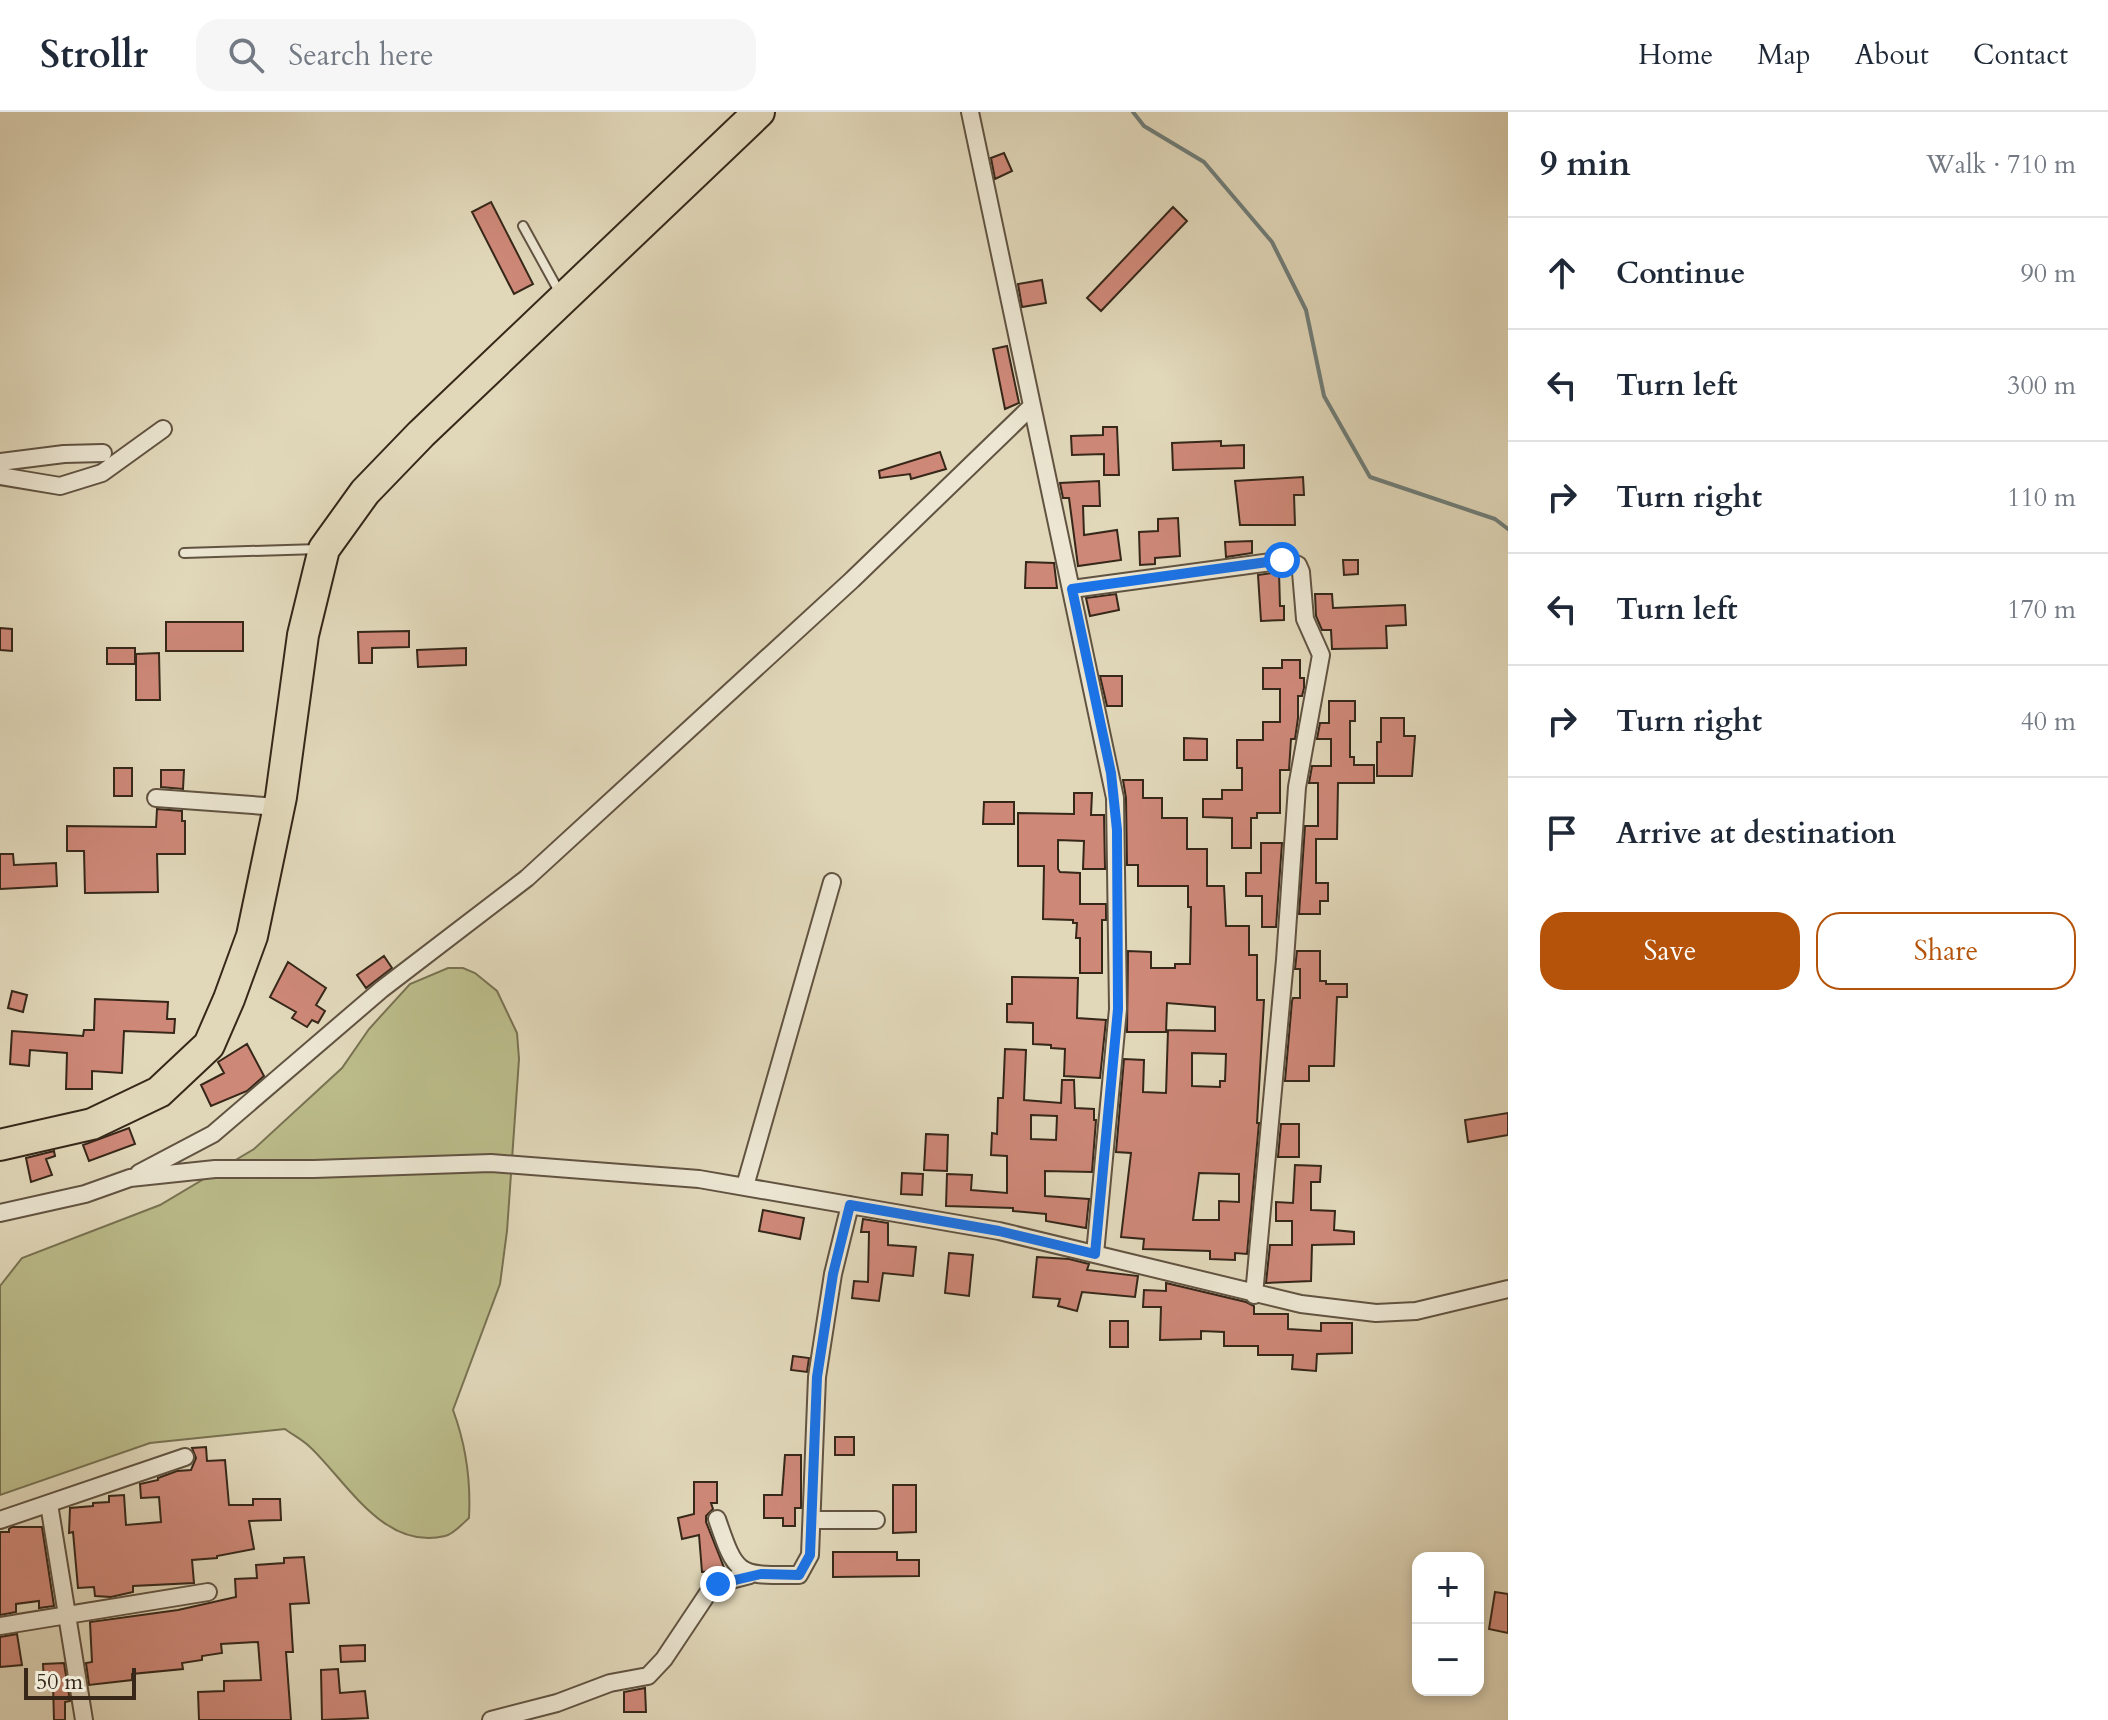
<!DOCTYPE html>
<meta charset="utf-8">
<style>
body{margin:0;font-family:Cardo,serif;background:#f6f6f7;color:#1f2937}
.controls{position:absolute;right:24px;bottom:24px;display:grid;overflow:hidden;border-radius:16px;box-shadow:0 4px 12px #0003}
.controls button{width:72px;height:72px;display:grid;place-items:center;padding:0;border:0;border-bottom:2px solid #e0e1e3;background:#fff;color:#1f2937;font:40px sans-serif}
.scale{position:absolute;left:24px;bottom:20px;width:112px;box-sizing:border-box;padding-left:8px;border:4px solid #362719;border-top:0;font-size:22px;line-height:28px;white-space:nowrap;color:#362719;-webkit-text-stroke:6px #ece6d2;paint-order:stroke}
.stop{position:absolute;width:24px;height:24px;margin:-18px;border:6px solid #1a73e8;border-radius:50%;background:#fff}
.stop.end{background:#1a73e8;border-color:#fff;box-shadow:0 2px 8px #0008}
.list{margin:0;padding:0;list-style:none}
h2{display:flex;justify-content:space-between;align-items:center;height:104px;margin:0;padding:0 32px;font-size:34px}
h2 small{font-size:26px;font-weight:400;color:#747a83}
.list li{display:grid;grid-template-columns:52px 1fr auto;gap:24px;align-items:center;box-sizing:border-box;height:112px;padding:0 32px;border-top:2px solid #e0e1e3}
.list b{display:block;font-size:30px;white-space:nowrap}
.list em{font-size:26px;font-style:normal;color:#747a83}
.actions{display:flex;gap:16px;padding:24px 32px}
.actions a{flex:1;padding:18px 0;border:2px solid #b45309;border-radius:24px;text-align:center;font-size:28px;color:#b45309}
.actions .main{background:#b45309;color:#fff}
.icon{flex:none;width:44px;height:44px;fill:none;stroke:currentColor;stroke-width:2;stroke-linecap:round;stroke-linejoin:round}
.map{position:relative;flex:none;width:1508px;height:1608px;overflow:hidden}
header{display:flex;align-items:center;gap:48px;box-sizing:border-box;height:112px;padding:0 40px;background:#fff;border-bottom:2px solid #e0e1e3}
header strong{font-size:38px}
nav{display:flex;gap:44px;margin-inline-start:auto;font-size:28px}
.search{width:560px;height:72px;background:#f6f6f7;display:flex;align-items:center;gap:20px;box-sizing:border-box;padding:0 28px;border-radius:24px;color:#747a83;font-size:30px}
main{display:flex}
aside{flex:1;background:#fff}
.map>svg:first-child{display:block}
</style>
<header>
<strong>Strollr</strong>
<div class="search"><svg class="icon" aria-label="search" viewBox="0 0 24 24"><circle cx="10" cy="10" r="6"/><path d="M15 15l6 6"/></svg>Search here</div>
<nav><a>Home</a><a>Map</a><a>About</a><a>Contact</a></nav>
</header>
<main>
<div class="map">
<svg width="1508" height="1608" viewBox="0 0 1508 1608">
<rect width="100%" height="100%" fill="#e1d8ba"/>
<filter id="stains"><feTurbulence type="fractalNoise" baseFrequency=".0025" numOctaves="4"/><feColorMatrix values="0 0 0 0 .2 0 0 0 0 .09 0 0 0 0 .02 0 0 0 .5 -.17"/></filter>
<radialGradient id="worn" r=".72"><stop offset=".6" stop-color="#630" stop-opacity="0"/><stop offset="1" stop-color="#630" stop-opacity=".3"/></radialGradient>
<!-- green -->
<path fill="#bbbc8a" stroke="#787252" stroke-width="2" d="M448,856h15l12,5 22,18 20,42 2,26 -12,172 -7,53 -47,126c13,35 18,70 16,108 -7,6 -15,16 -24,18 -61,15 -98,-54 -135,-89 -7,-7 -17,-12 -25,-18l-135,14 -150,52v-209l22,-28 138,-53 94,-56 88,-81 27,-39 41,-45z"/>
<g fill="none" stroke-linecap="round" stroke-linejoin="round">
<!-- stream -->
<path stroke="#707e79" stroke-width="4" d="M1133,0l11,14 60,36 68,80 34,68 18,86 46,81 125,42 13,10"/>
</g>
<!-- building -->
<path fill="#ce8878" stroke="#362719" stroke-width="2" fill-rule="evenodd" d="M1004,41l8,18 -17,8 -4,-21z
M491,90l42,82 -19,10 -42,-82z
M1173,95l14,14 -86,90 -14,-13z
M1042,168l4,23 -24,4 -4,-23z
M1007,234l12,57 -14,6 -12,-60z
M1103,315h14l2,48h-15v-21l-32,1 -1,-19 32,-1z
M1221,329v5l23,-1v23l-71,2 -1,-27z
M940,340l6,17 -35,10 -1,-5 -30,4 -1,-7z
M1303,365l1,18h-10l1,30h-55l-5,-44z
M1099,369l1,25h-17l1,29 33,-5 4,30 -43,6 -9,-68h-6l-3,-15z
M1178,406l2,38 -25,2v6l-15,1 -1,-33 19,-1v-12z
M1252,429v12l-26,4 -1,-15z
M1343,448h15v14l-14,1z
M1026,450l28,1 3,25h-32z
M1279,460l1,34h4v14l-23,1 -3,-46z
M1116,482l3,16 -29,6 -4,-18z
M1315,482h17l1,14 72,-3 1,20 -20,1 1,22 -55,1 -1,-19h-9l-6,-14z
M166,510h77v29h-77z
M0,516l12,1v22l-12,-1z
M409,519v16l-37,1v15h-13l-1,-31z
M107,536h28v16h-28z
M466,536v17l-48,2 -1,-17z
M159,541l1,47h-24v-46z
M1282,548h18v18h4v10l-2,8h-4v22l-3,21h-4l-2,31h-9v43h-23v5h-6v30h-19v-30l-29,-1v-18h19v-9h20v-22h-5v-28h26v-18h17v-33h-17v-21h19z
M1100,564h22v30h-15z
M1329,589h26v20h-5v36h4v8h20v18h-36l-1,56h-21v44h12v18h-8v13h-21l6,-88h13v-43h-9l3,-17h19v-27h-14l3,-16h9z
M1381,606h23v18h11l-3,40h-35v-34h4z
M1184,626l23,1v21h-23z
M114,656h18v28h-18z
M161,658h23l-1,19 -22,-2z
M1123,668h20v18h19v20h25v31h20v37h17l2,40h23v29h8v45h7l-7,123h2l-12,131 -12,-1v7l-25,-1v-8l-67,-2 1,-10 -23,-2 10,-84 -15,-1 8,-93 20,1 -1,32 23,1 2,-63 47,1v-24l-48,-4 -1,29h-39l1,-81 23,1v16h24v-4h15l1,-57h-3v-21h-50v-21h-11l-1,-67zM1192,941l34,1 -1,27h-5v6l-28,-1zM1199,1061l40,1v28l-20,-1v19h-26z
M1074,681h18l-1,22h13l1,54h-22l1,-28 -26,-1v29l2,3 20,1v31h26v16h-4v53h-22v-35h-4l1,-15h-4v-3l-30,-1 1,-53h-26v-53l56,1z
M984,690h30v22h-31z
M157,697l25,2v10h3v33h-28l1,38 -73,1 -1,-42h-17v-25l89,1z
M1261,731h21l-6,84h-14v-31h-16v-23h15z
M0,742h13l1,11 42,-2 1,23 -57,3z
M1297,839h23v30h6v3h21v13h-10l-3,69h-25v15h-24l7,-80 1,-3h7v-29h-5z
M384,844l8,12 -26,20 -9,-13z
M288,850l38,26 -10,17 9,6 -7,12 -6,-3 -5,7 -15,-9 4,-6 -26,-15z
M1012,865l66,1 -1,40 29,2 -6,58 -36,-2 1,-27 -14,-1v-3l-18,-1v-21l-26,-1v-18h5z
M12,879l15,4 -4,17 -15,-4z
M95,887l73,3 -1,17h8l-1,14 -50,-2 -2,42 -30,-2v18h-26l1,-36 -37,-3 -1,16 -19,-2 2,-33 71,5 1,-6h10z
M247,932l17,32 -17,15 -36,15 -10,-21 23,-12 -6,-11z
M1005,937l21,1 -2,50 37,3 1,-23h12l1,28 19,1v11h2l-4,52 -47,-1v25l44,3 -3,29 -40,-7v-7l-33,-3v-3l-67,-2 1,-32 25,1 -1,15 36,3v-37l-16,-1 1,-22 5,1 1,-36h5zM1031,1003l26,1 -1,24 -25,-1z
M1508,1001v22l-40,7 -3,-22z
M1281,1012h18v33h-21z
M129,1016l6,16 -46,17 -6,-16z
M926,1022l22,1 -1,36 -23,-1z
M54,1039l1,5 -9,3 6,16 -21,7 -5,-24z
M1295,1053l26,1 -1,16h-9v28l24,1 -1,19 20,2v12l-42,1 -1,36 -45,2 4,-38h22v-24h-16v-19l17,1z
M902,1061l21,1 -1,21 -21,-1z
M763,1098l41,8 -4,21 -41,-8z
M863,1107l25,4v22l28,2 -3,29 -30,-3 -4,28 -27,-3 2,-17 14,1 1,-50h-8z
M949,1141l24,2 -4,41 -24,-3z
M1037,1145l32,2 20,5 -2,6 51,6 -3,21 -53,-5 -5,19 -19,-5 2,-7 -27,-2z
M1166,1171l80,19 8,4v8h34v15l33,2v-8h31v30l-35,1 -1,17 -24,-2 1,-14h-35v-9h-34v-14l-23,-1v8l-41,1 1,-33h-18l1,-17 22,1z
M1110,1209h18v26h-18z
M793,1244l16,2 -2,14 -16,-2z
M835,1325h19v18h-19z
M206,1335l1,14 18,-1 4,45h24v-6h27l1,21 -32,1 5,28 -37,7v2l-25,2 2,23 -61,3v6l-22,5 -16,-1 -1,-9 -16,1 -5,-56 -4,1 1,-25 23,-2v-3l16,-1v-6l15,-1 2,30 35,-3 -2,-25 -18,1 -1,-14 18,-4v-2l19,-7 14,-1 5,-12 -4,-10z
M785,1343h16v53h-6v18h-12v-8h-19v-23h18z
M694,1370h23v21h-6l2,6 -7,7v6l19,48 -23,2 -3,-37 -17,4 -4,-21 16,-4z
M893,1373h23v47l-23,1z
M12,1415h30l12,79 -15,2v-7l-23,3v8l-16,3v-83h9v-3z
M833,1440h64v8h22v16l-86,1z
M304,1445l5,46 -19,1 3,48h-7l5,68h-92l-1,-28 26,-1v-10l37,-1 -3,-38 -37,2 1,9 -20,3v4l-20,3 1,6 -51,5v6l-43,5 -3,-22 6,-1 -2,-40 88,-12 58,-13 -1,-18 22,-1 -1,-13 28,-2v-5z
M1495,1480l13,2v39l-19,-4z
M17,1522l5,31 -22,2v-30z
M365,1533v16l-24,1 -1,-16z
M64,1551l6,38 -5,1v18h-11l-1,-37h-9l-1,-19z
M338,1557l2,24 25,-2 3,27 -46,2 -1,-50z
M645,1576l1,24h-22v-20z"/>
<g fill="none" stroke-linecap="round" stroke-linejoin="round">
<defs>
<path id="lane" d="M523,114l38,69
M184,441l135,-4"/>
<path id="street" d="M970,0l145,686 3,211 -23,245
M0,350l64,-8 39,-1
M0,364l60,10 42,-13 61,-44
M1072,477l214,-29 12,5 3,7 4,47 16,36 -24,132 -12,173 -31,335
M156,686l123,9
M139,1061l74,-39 169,-145 145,-111 325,-298 180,-174
M745,1074l87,-304
M0,1101l85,-19 45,-16 85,-9h99l177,-6 208,16 300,52 302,73 75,9 40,-2 92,-22
M49,1392l35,216
M717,1407c20,59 21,56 82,56l11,-20 7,-178 16,-103 17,-69
M0,1408l185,-63
M812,1408h64
M0,1514l208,-34
M491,1608l66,-17 53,-20 38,-7 16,-17 44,-66 15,-11 27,-7"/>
<path id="highway" d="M0,1033l92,-21 67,-32 50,-47 20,-46 23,-63 29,-139 22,-162 21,-86 41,-57 56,-58 338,-322"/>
</defs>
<!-- lane casing -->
<use href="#lane" stroke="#615341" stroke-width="12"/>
<!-- street casing -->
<use href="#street" stroke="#615341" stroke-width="20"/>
<!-- highway casing -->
<use href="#highway" stroke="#362719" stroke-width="34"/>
<!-- lane -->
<use href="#lane" stroke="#ece6d2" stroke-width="8"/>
<!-- street -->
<use href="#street" stroke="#ece6d2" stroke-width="16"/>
<!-- highway -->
<use href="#highway" stroke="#e1d8ba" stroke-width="30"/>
</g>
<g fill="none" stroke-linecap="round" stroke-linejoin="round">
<!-- route -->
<path stroke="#1a73e8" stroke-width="10" d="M718,1472l43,-10 38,1 11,-20 7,-178 16,-103 17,-69 149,26 96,23 23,-245 -1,-179 -6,-57 -39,-184 210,-29"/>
</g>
<rect width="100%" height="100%" filter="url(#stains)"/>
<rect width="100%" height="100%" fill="url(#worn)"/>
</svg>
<div class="controls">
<button>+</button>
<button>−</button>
</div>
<div class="scale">50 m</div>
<div class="stop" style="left:1282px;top:448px"></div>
<div class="stop end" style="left:718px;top:1472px"></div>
</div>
<aside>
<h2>9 min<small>Walk · 710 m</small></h2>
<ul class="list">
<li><svg class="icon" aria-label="ahead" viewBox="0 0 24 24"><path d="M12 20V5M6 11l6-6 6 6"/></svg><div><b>Continue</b></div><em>90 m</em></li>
<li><svg class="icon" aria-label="left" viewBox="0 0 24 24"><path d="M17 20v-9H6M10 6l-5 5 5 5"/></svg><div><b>Turn left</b></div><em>300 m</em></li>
<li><svg class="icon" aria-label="right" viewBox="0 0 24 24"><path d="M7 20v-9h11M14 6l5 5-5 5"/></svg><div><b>Turn right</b></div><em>110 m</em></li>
<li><svg class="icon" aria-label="left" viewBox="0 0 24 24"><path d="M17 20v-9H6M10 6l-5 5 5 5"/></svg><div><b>Turn left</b></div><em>170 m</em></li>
<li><svg class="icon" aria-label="right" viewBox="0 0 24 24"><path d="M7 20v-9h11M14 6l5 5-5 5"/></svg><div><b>Turn right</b></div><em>40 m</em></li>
<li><svg class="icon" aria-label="arrive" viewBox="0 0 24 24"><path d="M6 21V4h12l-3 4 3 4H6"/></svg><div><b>Arrive at destination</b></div></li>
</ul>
<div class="actions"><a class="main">Save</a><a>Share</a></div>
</aside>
</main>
